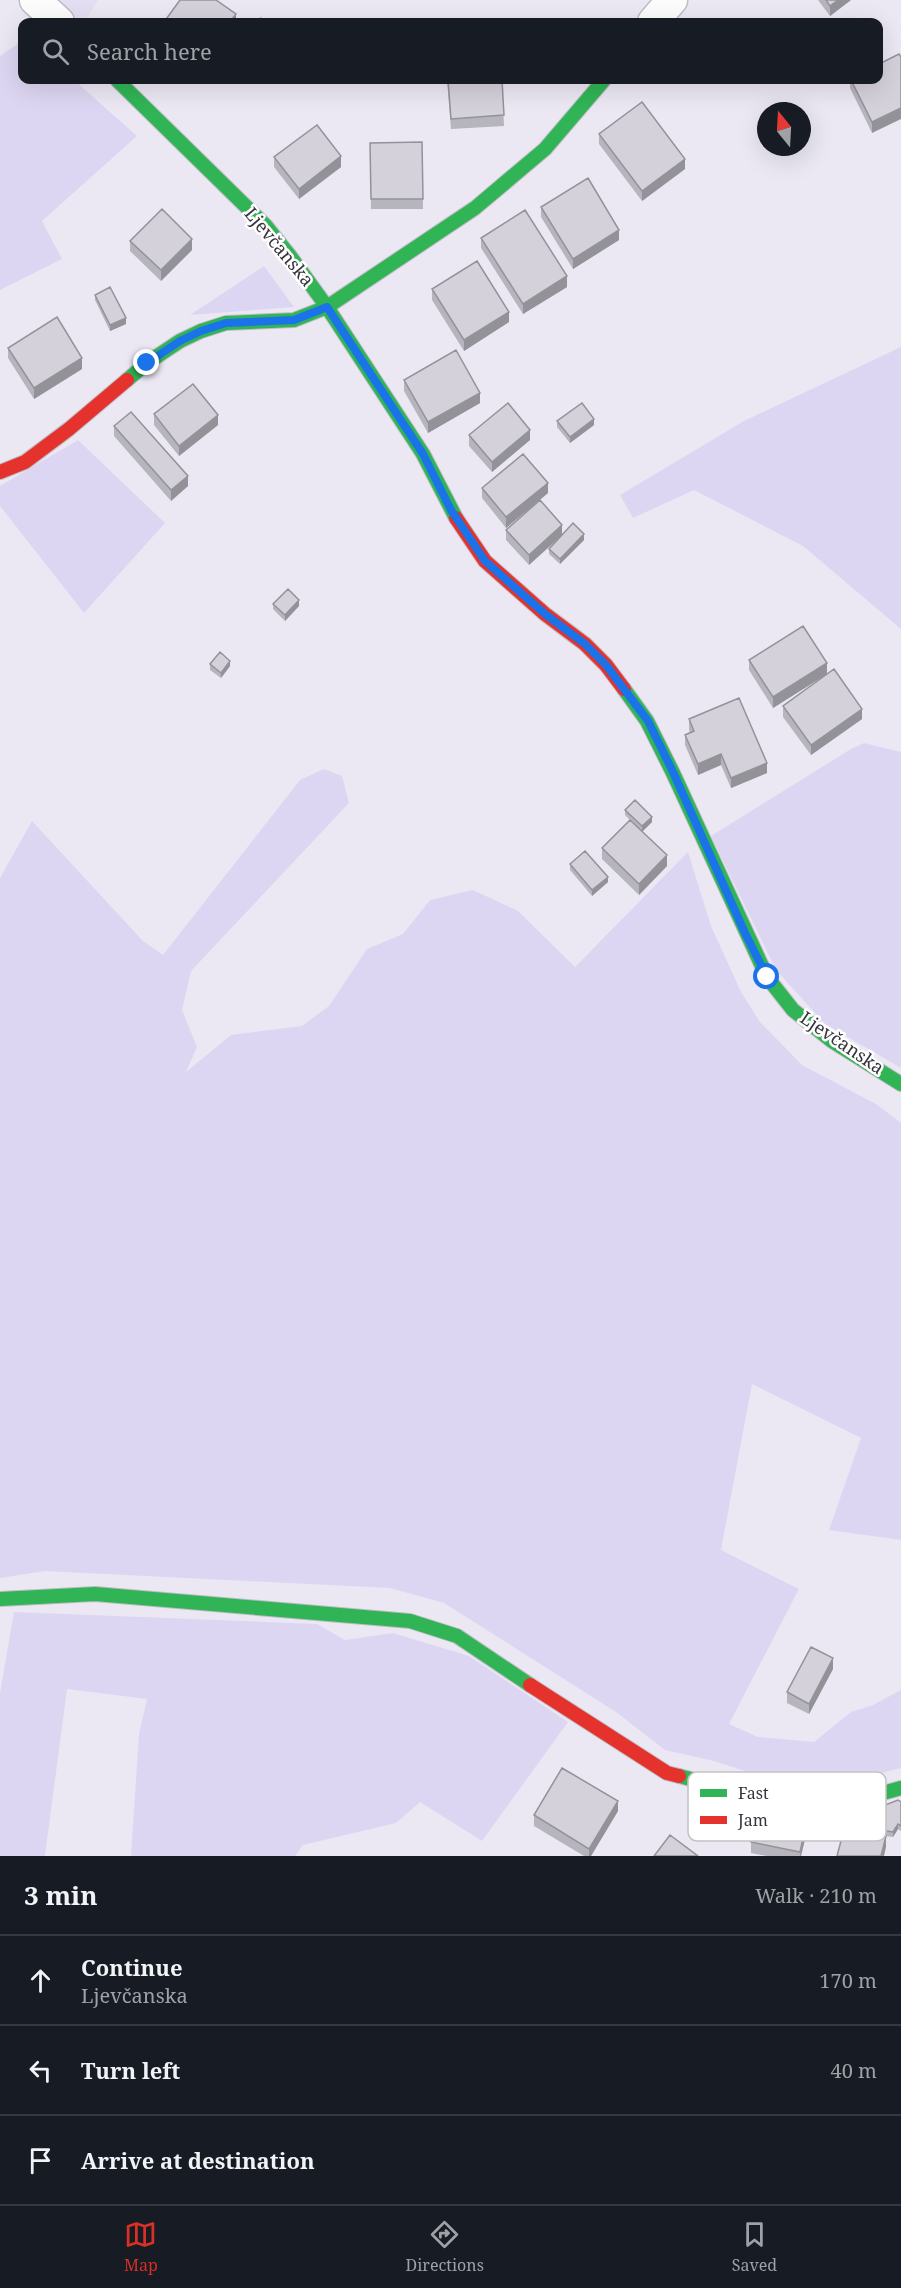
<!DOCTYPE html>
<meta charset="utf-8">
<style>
body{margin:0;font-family:"Noto Serif",serif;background:#20242c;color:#f1f3f6}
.compass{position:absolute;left:757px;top:102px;width:54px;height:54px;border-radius:50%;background:#171b24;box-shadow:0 6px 24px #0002;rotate:342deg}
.stop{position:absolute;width:18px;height:18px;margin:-14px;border:4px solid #1a73e8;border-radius:50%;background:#fff}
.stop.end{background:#1a73e8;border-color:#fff;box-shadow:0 2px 6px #0008}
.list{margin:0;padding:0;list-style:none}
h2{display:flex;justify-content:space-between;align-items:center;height:78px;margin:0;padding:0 24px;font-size:26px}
h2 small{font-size:20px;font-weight:400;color:#9ea1a6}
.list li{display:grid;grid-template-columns:39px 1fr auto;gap:18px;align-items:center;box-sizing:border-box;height:90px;padding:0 24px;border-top:2px solid #363941}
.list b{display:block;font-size:22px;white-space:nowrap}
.list p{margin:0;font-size:20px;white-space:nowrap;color:#9ea1a6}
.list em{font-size:20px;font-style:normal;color:#9ea1a6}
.icon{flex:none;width:33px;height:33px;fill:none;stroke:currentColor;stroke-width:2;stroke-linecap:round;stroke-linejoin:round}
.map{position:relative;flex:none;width:901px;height:1856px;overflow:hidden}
.search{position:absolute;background:#171b24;box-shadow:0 6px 24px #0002;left:18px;right:18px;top:18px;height:66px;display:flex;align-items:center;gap:15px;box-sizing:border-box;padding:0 21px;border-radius:12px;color:#9ea1a6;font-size:22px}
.sheet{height:348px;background:#171b24}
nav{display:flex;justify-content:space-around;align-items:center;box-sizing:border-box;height:84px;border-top:2px solid #363941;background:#171b24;font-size:16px;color:#9ea1a6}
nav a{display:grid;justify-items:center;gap:3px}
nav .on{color:#d93025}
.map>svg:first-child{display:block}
</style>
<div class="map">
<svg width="901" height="1856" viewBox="0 0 901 1856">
<rect width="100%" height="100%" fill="#ebe8f4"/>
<!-- built -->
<path fill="#e3def2" d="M44,0h54l-14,22h-18z"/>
<!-- green -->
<path fill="#ddd6f2" d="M22,41v39h52l63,56 -95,85 20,38 -62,31v-234z
M264,266l30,41 -104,8z
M901,347v282l-98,-83 -109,-56 -61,28 -13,-23 124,-74z
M78,440l87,83 -81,90 -84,-107v-20z
M864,743l37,9v316l-76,-44 -49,-54 -65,-134 140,-87z
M324,769l18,7 7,27 -158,168 -9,39 15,37 -11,25 45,-37 71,-9 27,-20 38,-57 36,-15 27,-34 43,-10 45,21 57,56 113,-115 23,74 30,66 19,30 42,43 74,39 25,19v417l-72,-10 32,-92 -109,-54 -31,166 78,39 -70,135 29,13 56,5 37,-30 22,-7 28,-15v78l-46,12 -67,5 -74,-24 -49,-11 -49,-38 -172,-109 -54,-15 -345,-17 -45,7v-700l32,-57 111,120 20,14 137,-175z
M14,1612l303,12 28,16 48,-7 76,23 99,66 -86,119 -62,-39 -24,21 -93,22 -8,11h-164l8,-122 8,-35 -80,-10 -22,167h-45v-163z"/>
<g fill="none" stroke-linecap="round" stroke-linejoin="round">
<defs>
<path id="street" d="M35,0l24,22
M653,22l19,-22"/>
<path id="fast" d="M117,80l149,146 24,30 37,51 96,147 33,64
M127,380l20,-17 33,-22 21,-10 25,-8 68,-3 33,-13 148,-99 70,-59 59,-69
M624,689l23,32 26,52 94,204 26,33 39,31 69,43
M0,1599l95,-5 315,27 47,15 73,49
M679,1776l98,25 32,5 38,-3 54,-15"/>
<path id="jam" d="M0,472l25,-10 44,-33 58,-49
M456,518l29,43 60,53 40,30 21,21 18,24
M530,1685l137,88 12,3"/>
</defs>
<!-- street casing -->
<use href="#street" stroke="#bebdc5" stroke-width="33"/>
<!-- fast casing -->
<use href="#fast" stroke="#bebdc5" stroke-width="16"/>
<!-- jam casing -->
<use href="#jam" stroke="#bebdc5" stroke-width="16"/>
<!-- street -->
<use href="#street" stroke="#fcfcfd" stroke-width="30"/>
<!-- fast -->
<use href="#fast" stroke="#30b455" stroke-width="14"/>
<!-- jam -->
<use href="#jam" stroke="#e5322d" stroke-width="14"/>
</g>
<!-- wall -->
<path fill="#b6b4bc" d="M818,0h33l-21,16z
M447,80h55l2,46 -53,3z
M850,80h29l-7,53 -22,-45z
M599,134l86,35 -43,32 -43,-57z
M422,142l1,67h-52l-1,-66z
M274,157l67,10 -42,32 -25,-32z
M541,207l78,33 -46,29 -32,-52z
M481,238l86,49 -44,27 -42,-66z
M130,241l62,9 -31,31 -31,-30z
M432,289l77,33 -45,29 -32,-51z
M95,295l31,29 -16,7 -15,-31z
M8,348l74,21 -48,30 -26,-41z
M404,380l76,23 -52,30 -24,-42z
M154,414l64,11 -39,31 -25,-31z
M557,421l37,4 -24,18 -13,-16z
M114,426l74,60 -17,15 -57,-65z
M469,435l61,5 -38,32 -23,-26z
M482,488l66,5 -42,35 -24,-30z
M506,530l56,5 22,5 -24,24 -11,-10v-5l11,-12 -31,28 -23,-25z
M273,604l26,2 -14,15 -12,-12z
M749,660l78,14 -54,34 -24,-38z
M210,664l20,2 -9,12 -11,-8z
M783,706l79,13 -51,36 -28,-38z
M689,719l78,54 -36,15 -10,-23 -23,10 -13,-30v-10l5,-3 -1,-2z
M625,810l27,12 -10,9 25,35 -28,29 -37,-36v-11l28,-28 -5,-5z
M570,864l38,18 -16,14 -22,-26z
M833,1669l-24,45 -22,-11v-11z
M901,1802v29l-3,-2 -5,8 -8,-1 1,11 -6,-12v-5z
M618,1811l-27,45h-7l-50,-30v-11z
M806,1835l-5,21h-34l-16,-3v-11z"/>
<!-- shaded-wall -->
<path fill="#949299" d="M838,0h13l-21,16v-10z
M236,14v8h-6z
M901,108v11l-29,14v-11z
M341,156v11l-42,32v-10z
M685,159v10l-43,32v-10z
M619,230v10l-46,29v-10z
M192,239v11l-31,31v-11z
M567,276v11l-44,27v-10z
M509,312v10l-45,29v-11z
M126,318v6l-16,7v-6z
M82,358v11l-48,30v-11z
M480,393v10l-52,30v-11z
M218,415v10l-39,31v-10z
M594,419v6l-24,18v-6z
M530,430v10l-38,32v-10z
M188,476v10l-17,15v-11z
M548,483v10l-42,35v-11z
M562,525v10l-33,30v-10z
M584,534v6l-24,24v-5z
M299,600v6l-14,15v-6z
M230,661v5l-9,12v-5z
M827,663v11l-54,34v-11z
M862,709v10l-51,36v-10z
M721,754v11l-23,10v-11z
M767,763v10l-36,15v-10z
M652,817v5l-10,10v-6z
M667,855v11l-28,29v-11z
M608,877v5l-16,14v-6z
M833,1658v11l-24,45v-10z
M618,1801v10l-27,45h-2v-7z
M806,1824v11l-5,21h-1z
M898,1824v5l-5,8v-5z
M886,1836v11l-2,9h-3z"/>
<!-- building -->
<path fill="#d4d1db" stroke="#949299" stroke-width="1.5" d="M180,0h36l20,14 -6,8h-66z
M826,0h12l-8,6z
M261,18l6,4h-9z
M899,54l2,3v51l-29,14 -21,-42h28v-16z
M448,80h54l2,35 -53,4z
M642,102l43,57 -43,32 -43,-57z
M317,125l24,31 -42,33 -25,-32z
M422,142l1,57h-52l-1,-56z
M588,178l31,52 -46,29 -32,-52z
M162,209l30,30 -31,31 -31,-29z
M525,210l42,66 -44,28 -42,-66z
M477,261l32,51 -45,28 -32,-51z
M110,287l16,31 -16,7 -15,-30z
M57,317l25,41 -48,30 -26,-40z
M456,350l24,43 -52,29 -24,-42z
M193,384l25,31 -39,31 -25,-32z
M508,403l22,27 -38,32 -23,-27z
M582,403l12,16 -24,18 -13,-16z
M131,412l57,64 -17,14 -57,-64z
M523,454l25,29 -42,34 -24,-29z
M540,500l22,25 -33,30 -23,-25z
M573,523l11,11 -24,25 -11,-10z
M288,589l11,11 -14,15 -12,-11z
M803,626l24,37 -54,34 -24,-37z
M220,652l10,9 -9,12 -11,-9z
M834,669l28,40 -51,36 -28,-39z
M739,698l28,65 -36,15 -10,-24 -23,10 -13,-29 9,-4 -5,-12z
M635,800l17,17 -10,9 -17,-16z
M630,820l37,35 -28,29 -37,-36z
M585,851l23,26 -16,13 -22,-26z
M811,1647l22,11 -24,46 -22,-12z
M562,1768l56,33 -29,48 -55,-34z
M898,1800l3,2v24l-3,-2 -5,8 -13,-2 5,-25z
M757,1814l49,10 -6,28 -49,-10z
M845,1826l41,10 -5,20h-44z
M670,1835l28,21h-44z"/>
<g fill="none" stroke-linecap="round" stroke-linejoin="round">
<!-- route -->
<path stroke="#1a73e8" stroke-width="8" d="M147,363l33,-22 21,-10 25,-8 68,-3 33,-13 96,147 28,56 34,51 60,53 40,30 21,21 42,56 25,51 72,161 22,44"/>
</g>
<g text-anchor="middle" stroke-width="5" stroke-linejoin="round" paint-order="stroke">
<!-- street labels -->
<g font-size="18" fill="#36343c" stroke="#fff">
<text transform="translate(279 247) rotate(50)" y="6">Ljevčanska</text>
<text transform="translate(842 1043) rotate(34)" y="6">Ljevčanska</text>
</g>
</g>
<!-- legend -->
<rect x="688" y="1772" width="198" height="69" rx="9" fill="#fff" stroke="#c3c2c4" stroke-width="1.5"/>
<rect x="700" y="1789" width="27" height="8" fill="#30b455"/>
<rect x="700" y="1816" width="27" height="8" fill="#e5322d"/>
<g font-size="16" fill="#36343c">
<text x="738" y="1799">Fast</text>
<text x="738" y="1826">Jam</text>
</g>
</svg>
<svg class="compass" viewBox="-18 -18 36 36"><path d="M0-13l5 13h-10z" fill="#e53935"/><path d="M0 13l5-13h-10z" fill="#9ea1a6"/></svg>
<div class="stop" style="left:767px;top:977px"></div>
<div class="stop end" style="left:147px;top:363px"></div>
<div class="search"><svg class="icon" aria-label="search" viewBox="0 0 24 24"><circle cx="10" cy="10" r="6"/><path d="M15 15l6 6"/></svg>Search here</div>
</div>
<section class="sheet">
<h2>3 min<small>Walk · 210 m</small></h2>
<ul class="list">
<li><svg class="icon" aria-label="ahead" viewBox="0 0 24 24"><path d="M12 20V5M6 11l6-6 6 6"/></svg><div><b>Continue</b><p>Ljevčanska</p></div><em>170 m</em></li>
<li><svg class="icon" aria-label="left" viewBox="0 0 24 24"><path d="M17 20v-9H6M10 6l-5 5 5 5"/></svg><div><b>Turn left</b></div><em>40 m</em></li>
<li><svg class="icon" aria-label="arrive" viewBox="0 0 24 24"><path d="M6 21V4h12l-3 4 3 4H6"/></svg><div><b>Arrive at destination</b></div></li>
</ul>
</section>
<nav>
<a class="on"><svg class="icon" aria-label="map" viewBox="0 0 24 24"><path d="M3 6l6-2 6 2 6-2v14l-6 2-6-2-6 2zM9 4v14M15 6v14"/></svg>Map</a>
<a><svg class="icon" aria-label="directions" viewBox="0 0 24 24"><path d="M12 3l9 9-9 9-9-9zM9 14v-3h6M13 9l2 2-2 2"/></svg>Directions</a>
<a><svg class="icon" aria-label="saved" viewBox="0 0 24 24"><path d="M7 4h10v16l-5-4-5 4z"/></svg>Saved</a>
</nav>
